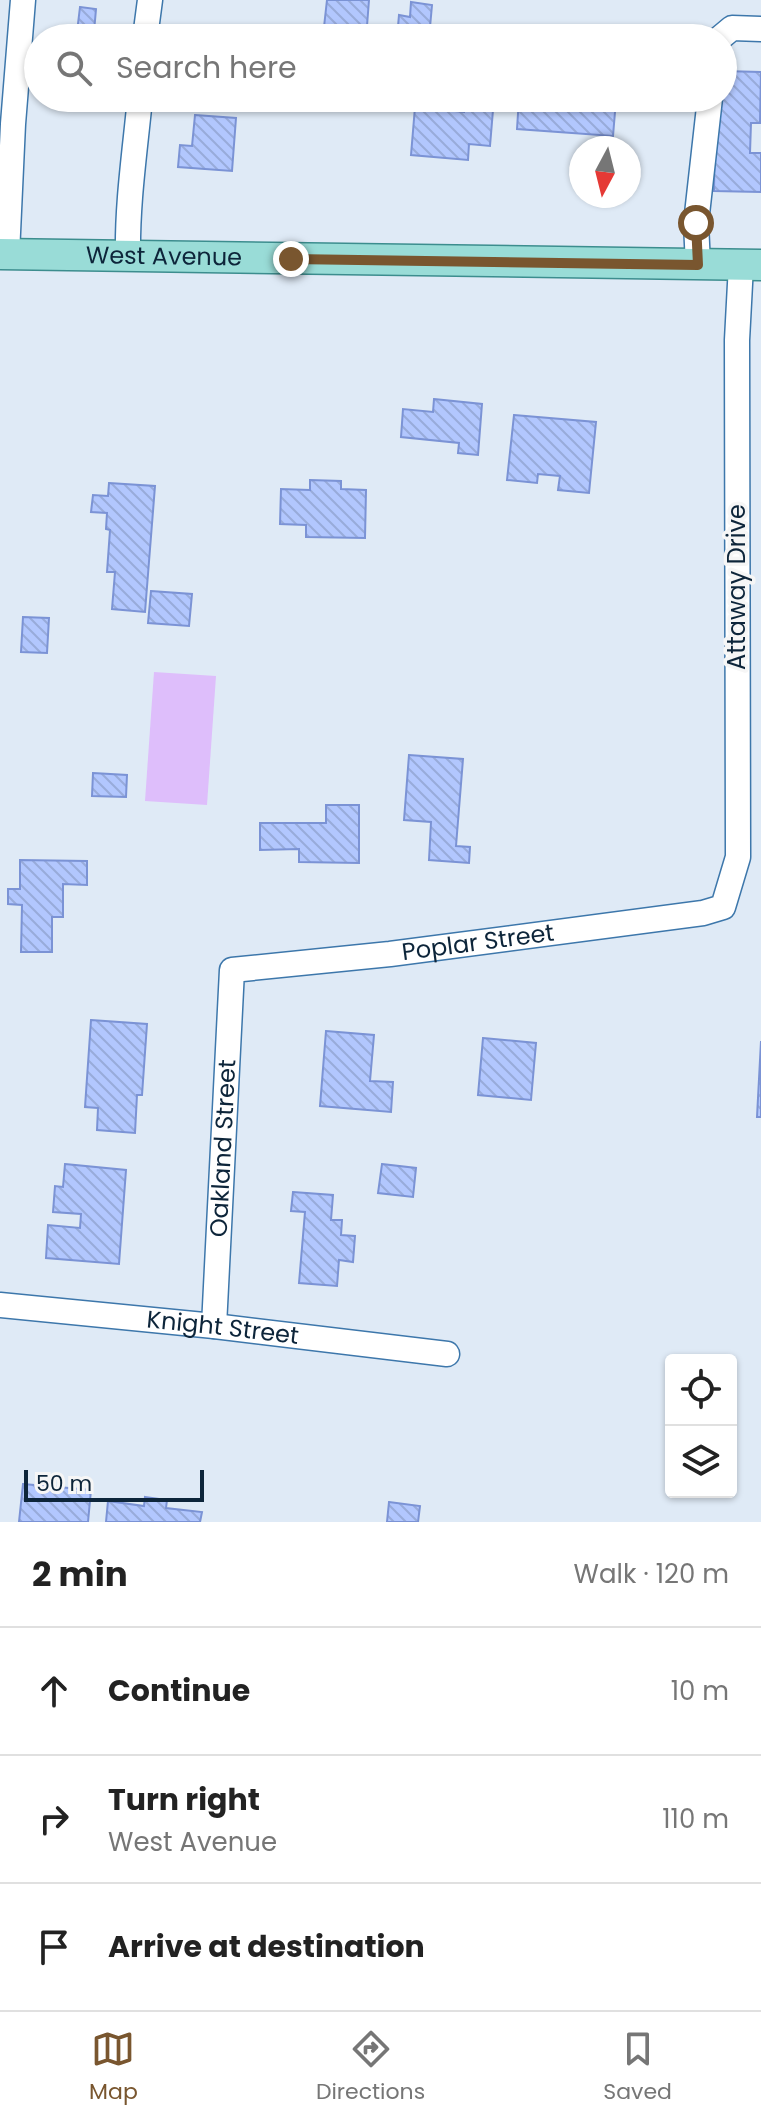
<!DOCTYPE html>
<meta charset="utf-8">
<style>
body{margin:0;font-family:Poppins,sans-serif;background:#f2f2f2;color:#222}
.controls{position:absolute;right:24px;bottom:24px;display:grid;overflow:hidden;border-radius:8px;box-shadow:0 2px 6px #0004}
.controls button{width:72px;height:72px;display:grid;place-items:center;padding:0;border:0;border-bottom:2px solid #e0e0e0;background:#fff;color:#222;font:40px sans-serif}
.compass{position:absolute;left:569px;top:136px;width:72px;height:72px;border-radius:50%;background:#fff;box-shadow:0 2px 6px #0004;rotate:187deg}
.scale{position:absolute;left:24px;bottom:20px;width:180px;box-sizing:border-box;padding-left:8px;border:4px solid #0d253a;border-top:0;font-size:22px;line-height:28px;white-space:nowrap;color:#0d253a;-webkit-text-stroke:6px #f6f6f6;paint-order:stroke}
.stop{position:absolute;width:24px;height:24px;margin:-18px;border:6px solid #79562f;border-radius:50%;background:#fff}
.stop.end{background:#79562f;border-color:#fff;box-shadow:0 2px 8px #0008}
.list{margin:0;padding:0;list-style:none}
h2{display:flex;justify-content:space-between;align-items:center;height:104px;margin:0;padding:0 32px;font-size:34px}
h2 small{font-size:26px;font-weight:400;color:#767676}
.list li{display:grid;grid-template-columns:52px 1fr auto;gap:24px;align-items:center;box-sizing:border-box;height:128px;padding:0 32px;border-top:2px solid #e0e0e0}
.list b{display:block;font-size:30px;white-space:nowrap}
.list p{margin:0;font-size:26px;white-space:nowrap;color:#767676}
.list em{font-size:26px;font-style:normal;color:#767676}
.icon{flex:none;width:44px;height:44px;fill:none;stroke:currentColor;stroke-width:2;stroke-linecap:round;stroke-linejoin:round}
.map{position:relative;flex:none;width:761px;height:1522px;overflow:hidden}
.search{position:absolute;background:#fff;box-shadow:0 2px 6px #0004;left:24px;right:24px;top:24px;height:88px;display:flex;align-items:center;gap:20px;box-sizing:border-box;padding:0 28px;border-radius:44px;color:#767676;font-size:30px}
.sheet{height:488px;background:#fff}
nav{display:flex;justify-content:space-around;align-items:center;box-sizing:border-box;height:112px;border-top:2px solid #e0e0e0;background:#fff;font-size:22px;color:#767676}
nav a{display:grid;justify-items:center;gap:4px}
nav .on{color:#79562f}
.map>svg:first-child{display:block}
</style>
<div class="map">
<svg width="761" height="1522" viewBox="0 0 761 1522">
<defs>
<pattern id="building-back-hatch" width="6" height="6" patternUnits="userSpaceOnUse" patternTransform="scale(2)"><rect width="6" height="6" fill="#b2c7fe"/><path d="M-1 5l2 2M0 0l6 6M5-1l2 2" fill="none" stroke="#98abda"/></pattern>
</defs>
<rect width="100%" height="100%" fill="#dfeaf6"/>
<!-- park -->
<path fill="#debefb" d="M154,672l62,4 -9,129 -62,-4z"/>
<!-- building -->
<path fill="url(#building-back-hatch)" stroke="#7b93d5" stroke-width="2" d="M327,0h42l-2,26 -14,-1 -1,13h-45l1,-13 16,2z
M411,2l21,3 -3,33h-32l2,-23 11,2z
M80,7l16,2 -2,23 32,3v3h-60l1,-7 10,1z
M723,71l38,1 -1,51h-9l-1,30h11v39l-47,-1 1,-72 4,-21h4z
M465,98h29l-4,48 -21,-2 -1,16 -57,-5 4,-48 49,5z
M519,98l97,2 -3,36 -96,-7z
M195,115l41,3 -4,53 -54,-4 2,-22 12,1z
M434,399l48,5 -4,51 -20,-2 1,-10 -58,-6 2,-28 30,3z
M514,415l82,7 -7,71 -31,-3 2,-14 -22,-2 -1,9 -30,-3z
M310,480l31,1v8l25,1 -1,48 -59,-1v-12l-26,-1 1,-35 29,1z
M109,483l46,3 -10,126 -33,-3 3,-37h-8l3,-42 -4,-1 1,-16 -16,-1 2,-17 15,1z
M151,591l41,3 -3,32 -41,-3z
M23,617l26,1 -2,35 -26,-1z
M409,755l54,4 -7,87 14,1 -1,16 -40,-3 2,-38 -27,-2z
M93,773l34,2 -1,22 -34,-1z
M326,805h33v58l-60,-1v-13l-39,1v-27h66z
M20,860l67,1v24l-24,-1v33h-11v35h-31l1,-47 -14,-1v-15h12z
M91,1020l56,4 -5,71h-5l-2,38 -38,-3 1,-22 -13,-1z
M326,1031l48,4 -4,46 23,1 -2,30 -71,-6z
M483,1038l53,5 -5,57 -53,-5z
M761,1041v76h-4z
M65,1164l61,6 -7,94 -73,-6 2,-33 32,3 1,-14 -28,-2 2,-26 8,1z
M382,1164l34,4 -3,29 -35,-4z
M293,1192l40,3 -2,25h11l-1,15 14,1 -2,26 -14,-2 -2,26 -38,-3 6,-71 -14,-1z
M23,1484l68,6 -3,32h-69z
M145,1497l22,3 -1,8 36,4 -2,10h-94l2,-21 36,5z
M389,1502l31,4 -2,16h-31z"/>
<g fill="none" stroke-linecap="round" stroke-linejoin="round">
<defs>
<g id="minor">
<path d="M145,38l5,-38"/>
<path d="M720,38l12,-10 29,1"/>
<path d="M7,254l6,-130 10,-124"/>
<path d="M128,256c-1,-53 7,-105 12,-158"/>
<path d="M698,265l-2,-42 14,-125"/>
<path id="s1" d="M0,1305l214,21 233,28"/>
<path id="s2" d="M214,1326l18,-356 158,-16 313,-41 20,-6 15,-50 -1,-517 4,-75"/>
</g>
<g id="major">
<path id="s3" d="M0,254l761,11"/>
</g>
</defs>
<!-- minor casing -->
<use href="#minor" stroke="#3d77ab" stroke-width="27"/>
<!-- major casing -->
<use href="#major" stroke="#3c8d8e" stroke-width="33"/>
<!-- minor -->
<use href="#minor" stroke="#fff" stroke-width="24"/>
<!-- major -->
<use href="#major" stroke="#99dcd7" stroke-width="30"/>
</g>
<g fill="none" stroke-linecap="round" stroke-linejoin="round">
<!-- route -->
<path stroke="#79562f" stroke-width="10" d="M291,259l407,6 -2,-42"/>
</g>
<g text-anchor="middle" stroke-width="7" stroke-linejoin="round" paint-order="stroke">
<!-- street labels -->
<g font-size="24" fill="#0d253a" stroke="#f6f6f6">
<text dy="8" stroke="none"><textPath href="#s3" startOffset="164">West Avenue</textPath></text>
<text transform="translate(737 587) rotate(-90)" y="8">Attaway Drive</text>
<text dy="8" stroke="none"><textPath href="#s2" startOffset="604">Poplar Street</textPath></text>
<text dy="8" stroke="none"><textPath href="#s2" startOffset="178">Oakland Street</textPath></text>
<text dy="8" stroke="none"><textPath href="#s1" startOffset="224">Knight Street</textPath></text>
</g>
</g>
</svg>
<div class="controls">
<button><svg class="icon" aria-label="locate" viewBox="0 0 24 24"><circle cx="12" cy="12" r="6"/><path d="M12 2v4M12 18v4M2 12h4M18 12h4"/></svg></button>
<button><svg class="icon" aria-label="layers" viewBox="0 0 24 24"><path d="M12 4l9 5-9 5-9-5zM3 14l9 5 9-5"/></svg></button>
</div>
<svg class="compass" viewBox="-18 -18 36 36"><path d="M0-13l5 13h-10z" fill="#e53935"/><path d="M0 13l5-13h-10z" fill="#767676"/></svg>
<div class="scale">50 m</div>
<div class="stop" style="left:696px;top:223px"></div>
<div class="stop end" style="left:291px;top:259px"></div>
<div class="search"><svg class="icon" aria-label="search" viewBox="0 0 24 24"><circle cx="10" cy="10" r="6"/><path d="M15 15l6 6"/></svg>Search here</div>
</div>
<section class="sheet">
<h2>2 min<small>Walk · 120 m</small></h2>
<ul class="list">
<li><svg class="icon" aria-label="ahead" viewBox="0 0 24 24"><path d="M12 20V5M6 11l6-6 6 6"/></svg><div><b>Continue</b></div><em>10 m</em></li>
<li><svg class="icon" aria-label="right" viewBox="0 0 24 24"><path d="M7 20v-9h11M14 6l5 5-5 5"/></svg><div><b>Turn right</b><p>West Avenue</p></div><em>110 m</em></li>
<li><svg class="icon" aria-label="arrive" viewBox="0 0 24 24"><path d="M6 21V4h12l-3 4 3 4H6"/></svg><div><b>Arrive at destination</b></div></li>
</ul>
</section>
<nav>
<a class="on"><svg class="icon" aria-label="map" viewBox="0 0 24 24"><path d="M3 6l6-2 6 2 6-2v14l-6 2-6-2-6 2zM9 4v14M15 6v14"/></svg>Map</a>
<a><svg class="icon" aria-label="directions" viewBox="0 0 24 24"><path d="M12 3l9 9-9 9-9-9zM9 14v-3h6M13 9l2 2-2 2"/></svg>Directions</a>
<a><svg class="icon" aria-label="saved" viewBox="0 0 24 24"><path d="M7 4h10v16l-5-4-5 4z"/></svg>Saved</a>
</nav>
